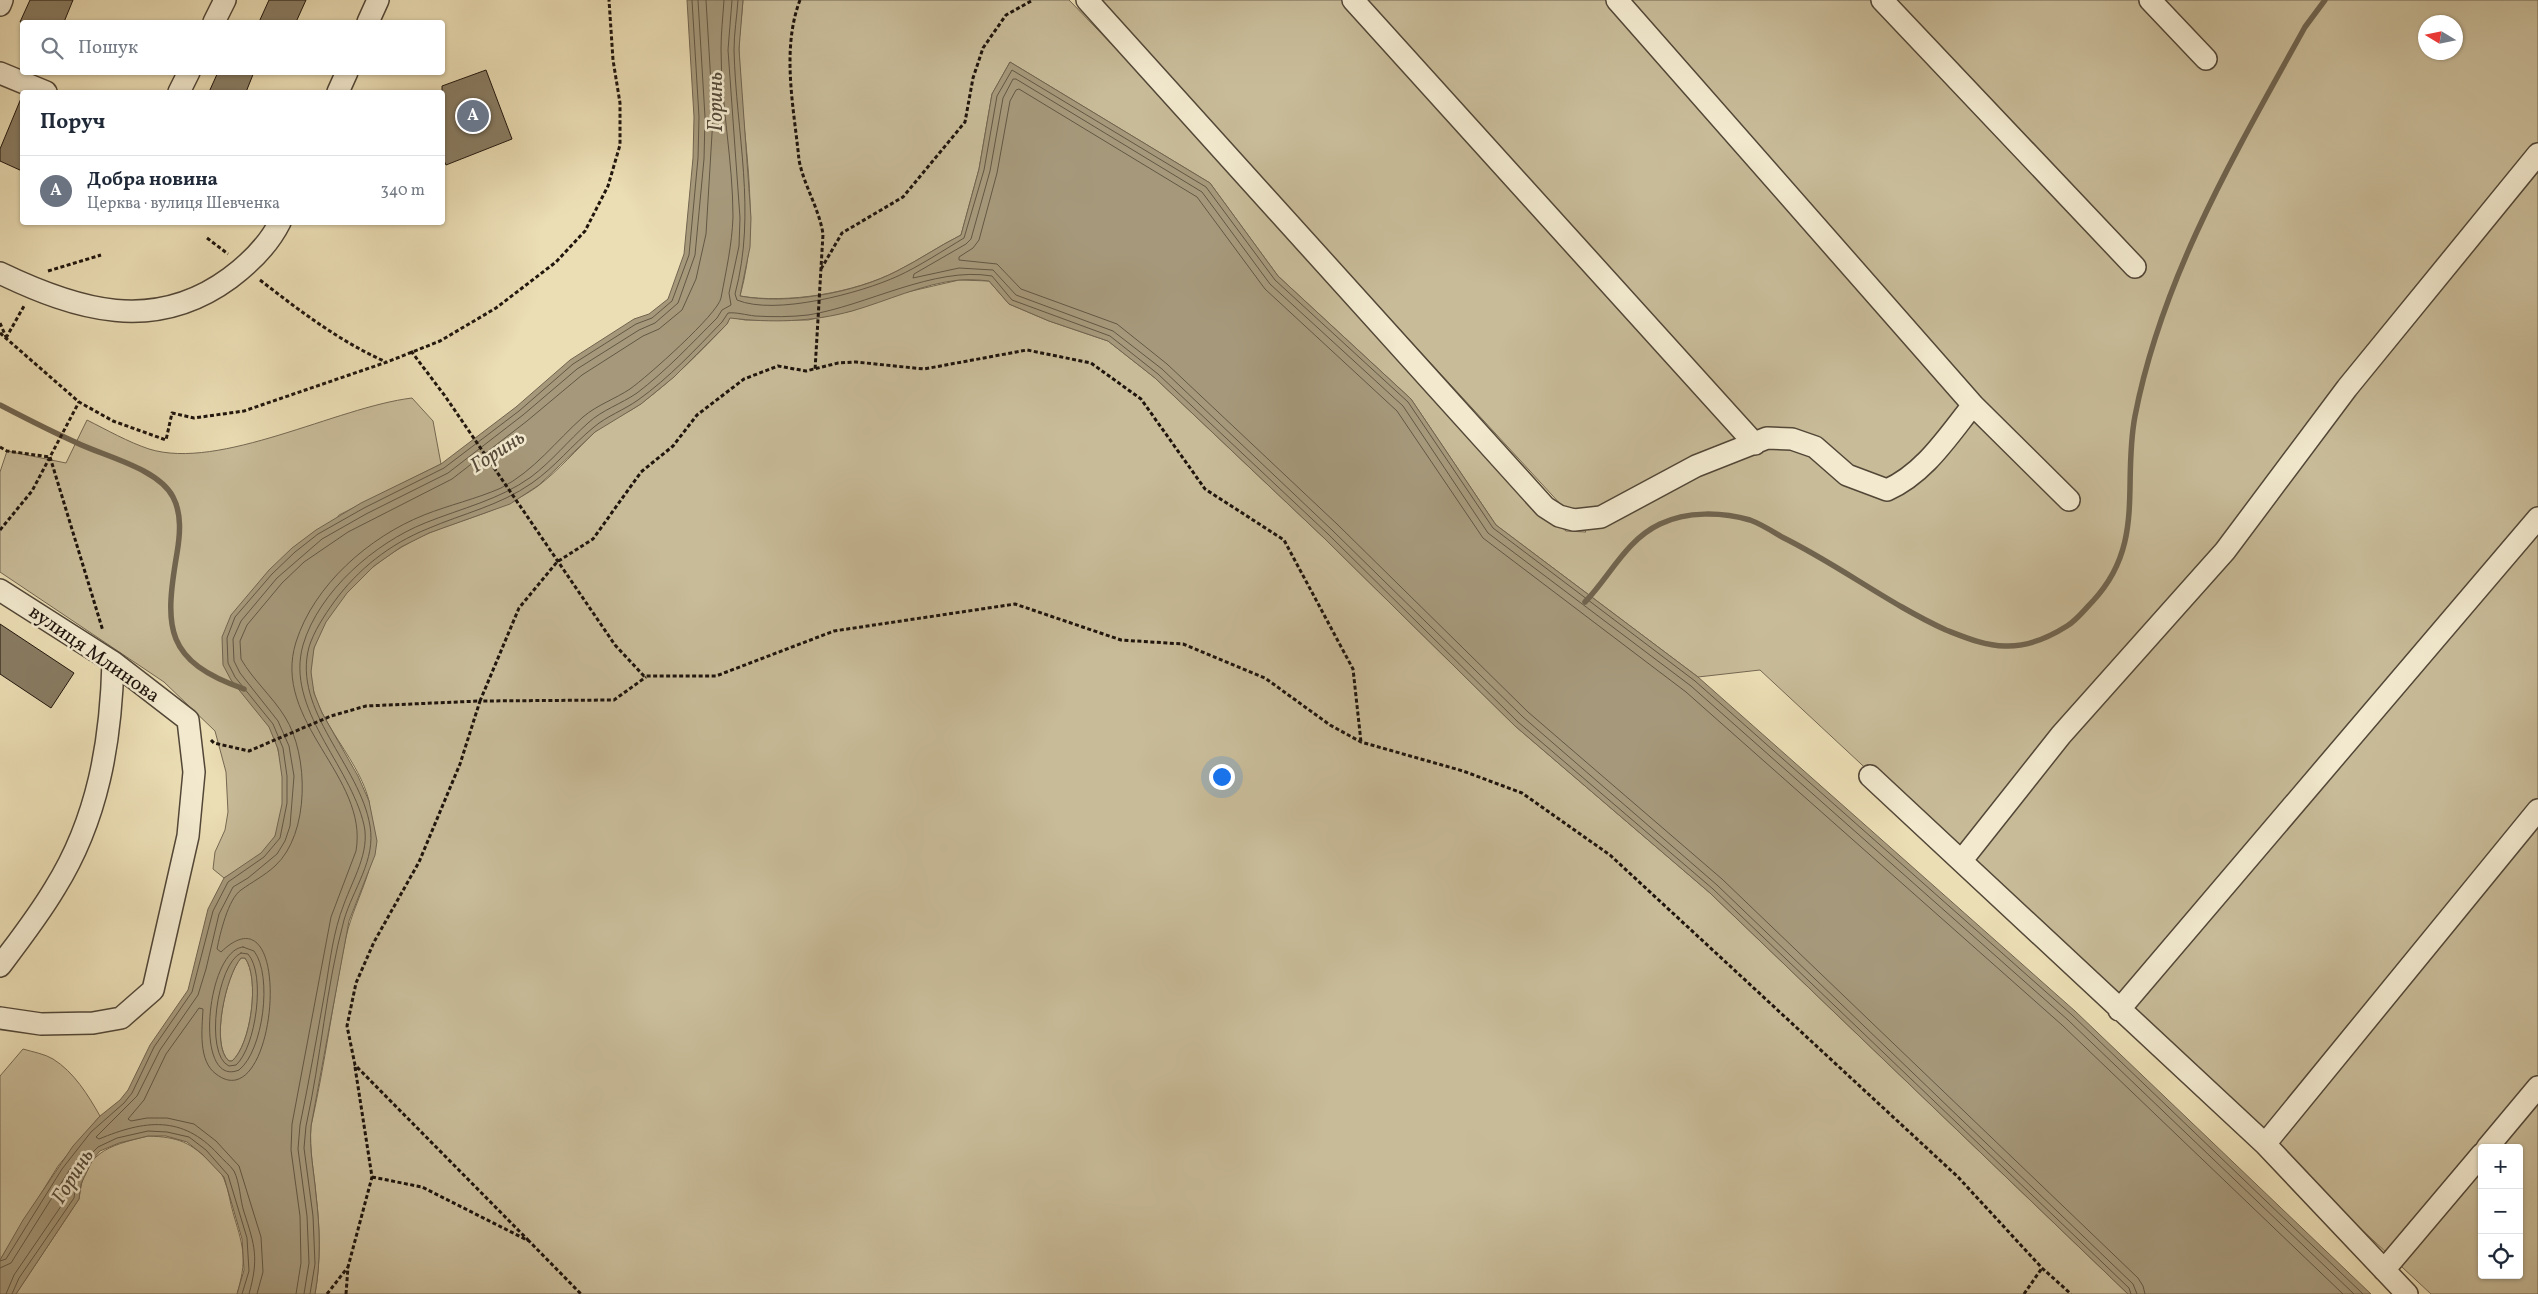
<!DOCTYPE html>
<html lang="uk">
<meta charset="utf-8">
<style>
body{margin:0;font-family:Vollkorn,serif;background:#f6f6f7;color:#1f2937}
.controls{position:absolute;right:15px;bottom:15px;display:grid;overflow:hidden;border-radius:5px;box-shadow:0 1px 4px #0004}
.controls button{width:45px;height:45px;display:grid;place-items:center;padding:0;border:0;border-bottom:1px solid #e0e1e3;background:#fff;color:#1f2937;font:25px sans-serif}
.compass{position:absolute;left:2418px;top:15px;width:45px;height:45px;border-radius:50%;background:#fff;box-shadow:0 1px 4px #0004;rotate:280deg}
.you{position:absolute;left:1221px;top:776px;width:18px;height:18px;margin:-12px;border:4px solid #fff;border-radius:50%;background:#1a73e8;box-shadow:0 0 0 8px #1a73e833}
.badge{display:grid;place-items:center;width:32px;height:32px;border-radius:50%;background:#8f2418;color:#fff;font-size:16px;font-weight:700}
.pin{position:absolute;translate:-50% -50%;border:2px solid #fff;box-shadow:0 1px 5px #0006}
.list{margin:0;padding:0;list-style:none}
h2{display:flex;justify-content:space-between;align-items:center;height:65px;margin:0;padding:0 20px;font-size:21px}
h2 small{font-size:16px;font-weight:400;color:#747a83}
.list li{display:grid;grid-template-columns:32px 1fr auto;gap:15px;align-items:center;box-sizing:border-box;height:70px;padding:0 20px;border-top:1px solid #e0e1e3}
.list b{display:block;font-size:19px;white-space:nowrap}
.list p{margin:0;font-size:16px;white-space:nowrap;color:#747a83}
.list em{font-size:16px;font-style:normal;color:#747a83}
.icon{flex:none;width:28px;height:28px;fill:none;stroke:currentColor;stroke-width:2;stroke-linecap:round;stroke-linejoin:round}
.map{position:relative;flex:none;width:2538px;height:1294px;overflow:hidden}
.search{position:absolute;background:#fff;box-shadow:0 1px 4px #0004;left:20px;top:20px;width:425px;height:55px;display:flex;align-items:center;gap:12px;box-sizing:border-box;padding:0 18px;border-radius:5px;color:#747a83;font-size:19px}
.panel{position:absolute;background:#fff;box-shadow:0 1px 4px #0004;left:20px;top:90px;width:425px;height:135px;border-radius:5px}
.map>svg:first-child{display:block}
</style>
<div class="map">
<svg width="2538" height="1294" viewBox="0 0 2538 1294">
<rect width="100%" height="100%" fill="#ebddb4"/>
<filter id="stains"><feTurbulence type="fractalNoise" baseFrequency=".004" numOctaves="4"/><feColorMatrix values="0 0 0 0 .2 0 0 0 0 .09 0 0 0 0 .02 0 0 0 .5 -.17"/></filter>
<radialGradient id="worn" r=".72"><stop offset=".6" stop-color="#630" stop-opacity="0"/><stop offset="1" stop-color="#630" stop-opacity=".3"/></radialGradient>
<!-- green -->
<path fill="#c8bb98" stroke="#746852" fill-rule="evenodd" d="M743,0h326l164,170 310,342 23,19 20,1 -489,-532h1441v1294h-107l-671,-624 -62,7 -202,-152 -85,-126 -133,-123 -68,-93 -200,-121 -18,32 -13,75 -18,66c-22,11 -42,25 -64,36 -43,22 -109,33 -157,25 23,-82 0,-163 -1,-247 0,-16 3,-33 4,-49zM2426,22h30v30h-30zM2482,1148h37v127h-37z
M959,280l30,1 20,23 40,17 59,20 47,37 169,160 191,188 195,167 418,401h-1813c6,-33 5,-66 1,-99 -2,-24 -7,-45 -5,-69 14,-62 22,-126 35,-189 5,-22 15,-42 22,-64 3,-9 3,-62 1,-72 -13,-53 -73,-94 -55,-153 16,-52 67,-94 115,-115 37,-15 76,-23 109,-47 21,-16 38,-36 57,-54 14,-13 33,-18 48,-30 31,-23 57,-50 84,-78l3,-7 15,3h63l43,-9 52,-18z
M412,398l21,23 8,43 -102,51 -108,165c13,15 29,30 39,48 15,29 21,92 -2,119 -12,13 -29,22 -44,31l-11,-9 2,-17 10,-22 3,-18 -2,-40 -11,-41 -51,-49 -164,-110v-100l7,-21 59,12 21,-43c20,10 41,22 62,29 71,22 188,-42 263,-51z
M241,958h4c15,20 6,87 -13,103h-3c-19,-16 -3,-86 12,-103z
M23,1049c10,3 22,5 30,10 21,13 35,36 47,57l-42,50 -58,94v-184z
M148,1136c30,1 43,6 64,28 4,4 10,9 12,15 5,11 6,25 10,37 10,33 13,44 3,78h-221l63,-95c5,-47 28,-53 69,-63z"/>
<!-- water -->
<path fill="#a6997b" stroke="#70644f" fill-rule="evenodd" d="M687,0h56l-4,49 12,169 -1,29 -10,49c47,9 115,-3 157,-25 22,-11 42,-25 64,-36l18,-66 13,-75 18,-32 200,121 68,93 133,123 85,126 202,152 377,334 296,283h-243l-418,-401 -195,-167 -191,-188 -169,-160 -47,-37 -59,-20 -40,-17 -20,-23c-9,-1 -21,-2 -30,-1 -37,4 -72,21 -107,31 -40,11 -81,12 -122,7l-3,6 -53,53 -33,27 -46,28 -56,53 -29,19 -81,29 -28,14 -27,19 -27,27 -21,29 -12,26 -3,24 3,21 8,20 36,63 11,25 8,40 -2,14 -26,66 -38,205c-2,24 3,45 5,69 4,33 5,66 -1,99h-78l7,-24 -2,-31 -18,-62 -22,-23 -15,-12 -21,-6h-18l-29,7 -19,8 -7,8 -12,25 -2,15 -63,95h-16v-34l23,-40 50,-74 27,-30 20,-16 8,-10 22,-45 38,-55 20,-81 16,-31 37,-25 14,-17 7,-32v-27l-4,-28 -9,-22 -38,-47 -8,-15 -1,-28 9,-22 38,-45 23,-22 24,-18 45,-27 80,-39 75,-57 54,-47 64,-41 15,-5 19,-15 16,-45 9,-96 1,-41zM241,958h4c15,20 6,87 -13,103h-3c-19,-15 -3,-86 12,-103z"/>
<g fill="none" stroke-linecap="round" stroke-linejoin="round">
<!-- shore -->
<path stroke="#625744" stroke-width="1" d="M738,0c-1,16 -4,33 -4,50 2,83 23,162 1,244l2,6c38,16 124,-7 161,-24 20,-9 46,-26 66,-38l20,-68 13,-74 15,-26 194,117 69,93 133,122 85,126 202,153 377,334 291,279
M243,947l11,4c19,25 9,100 -15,119 -46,19 -33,-120 4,-123z
M241,953l7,1c18,20 8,93 -12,111l-7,1c-25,-11 -12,-103 12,-113z
M0,1261l6,-2 56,-90 29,-37 33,-29 8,-10 22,-46 38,-55 21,-81 15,-29 36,-25 16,-19 7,-35v-27l-4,-28 -10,-24 -38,-47 -7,-14 -1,-25 8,-21 37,-43 23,-22 23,-18 46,-26 80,-40 75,-57 54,-47 63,-40 16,-6 20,-17 17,-46 9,-97 1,-41 -7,-117
M0,1268l11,-5 59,-94 3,-1 -5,28 -54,79 -8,19
M12,1294l7,-16 55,-80 2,-16 13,-26 9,-9 19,-9 31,-7 19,1 22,5 17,13 22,25 19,63 2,33 -7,23
M249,1294c10,-36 6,-48 -5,-82 -4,-12 -4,-29 -10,-41 -4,-6 -11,-11 -16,-17 -36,-39 -73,-34 -119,-15l-3,-2 41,-41 23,-46 38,-55 8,-26 13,-55 14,-27 15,-9 29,-24 8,-13 5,-15 4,-50 -5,-30 -11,-25 -38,-48 -6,-12 -1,-22 8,-18 36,-43 45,-39 44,-25 82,-41 75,-58 54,-46 62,-39 16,-7 23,-20 17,-48 9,-96 1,-42 -7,-117
M257,1294l6,-22 -2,-35 -22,-71 -23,-25 -22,-17 -27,-6h-20l-16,3 -3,-2 16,-19 22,-46 33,-46 4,1c-1,20 -5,52 13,65 62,48 80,-194 5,-122l-4,-3c3,-15 11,-50 24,-59 11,-8 23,-14 34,-24 35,-32 34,-111 10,-149 -13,-21 -32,-37 -44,-58l-1,-18 7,-16 35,-42 22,-21 44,-30 104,-53 75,-58 55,-46 61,-39 16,-7 23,-19 14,-31 10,-45 7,-117 -7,-117
M296,1294l5,-31 -1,-47 -9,-66 1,-26 39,-207 25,-66c13,-75 -85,-129 -60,-209 18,-57 73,-105 128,-127 25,-10 52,-16 77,-27 33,-17 55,-47 82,-71 14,-12 32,-18 47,-28 17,-12 88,-75 91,-91 5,-27 11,-53 12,-81 0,-56 -12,-112 -12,-168 0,-16 2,-33 3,-49
M304,1294l5,-31 -2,-47 -9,-67 2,-24c9,-44 17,-89 25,-134 5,-29 8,-59 19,-87 9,-25 26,-52 20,-79 -14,-61 -79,-116 -61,-180 16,-54 72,-102 122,-122 37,-15 74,-23 106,-46 21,-16 37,-36 57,-54 14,-13 33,-19 49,-30 29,-22 54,-49 80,-75l5,-8 9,-5 -2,-12 10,-47 1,-28 -12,-168 4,-50
M310,1294l5,-30 -2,-48 -9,-68 2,-22c15,-68 20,-139 38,-206 9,-31 32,-60 26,-94 -10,-61 -78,-115 -61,-179 5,-16 15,-31 25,-45 24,-33 56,-58 93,-73 37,-16 72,-23 105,-46 23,-16 40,-38 62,-56 13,-11 30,-17 44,-27 31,-22 58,-51 84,-78l6,-9c8,-1 18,2 27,3 17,1 36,1 53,-1 58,-9 126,-49 184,-39l20,24 98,36 48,38 170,160 190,188 195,167 416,399 2,6
M2137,1294l-4,-10 -416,-399 -194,-168 -191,-187 -170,-161 -49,-38 -97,-36 -23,-25 -34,-2 -46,10 1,-4 52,-30 5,-5 19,-68 13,-73 10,-19h3l186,113 68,92 133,122 85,127 203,153 377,334 286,274
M2145,1294l-2,-8 -5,-8 -416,-399 -194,-167 -191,-188 -170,-160 -50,-40 -96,-35 -24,-25 -38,-4v-3l14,-9 6,-8 18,-67 13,-72 6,-11 3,-1 178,108 68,92 132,122 86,127 203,154 376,333 281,269"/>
<!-- stream -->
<path stroke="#70644f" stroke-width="5.5" d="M0,405c25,13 50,26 75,37 28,14 83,26 98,55 9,17 7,38 4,56 -13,76 -12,108 67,136
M1585,602c25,-26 41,-62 75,-78 27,-13 62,-12 90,-4 11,4 22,11 32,17 57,28 107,67 164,93 18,7 39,16 59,16 23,1 43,-8 62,-20 10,-6 18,-17 26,-25 53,-57 29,-117 42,-185 27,-140 102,-266 170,-389l20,-27"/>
</g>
<!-- building -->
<path fill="#897d64" stroke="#1f150d" d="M30,0h43l-9,22h-44z
M269,0h37l-10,22h-37z
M486,70l26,69 -66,26 -4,-9v-70z
M218,72h36l-8,20h-37z
M22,96v75l-22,-10v-12z
M0,624l74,49 -23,35 -51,-34z"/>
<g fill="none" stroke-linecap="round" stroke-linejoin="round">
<defs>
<path id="minor" d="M1087,0l458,507 14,9 15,4 27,-3 95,-51 71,-28 25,1 23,8 32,28 40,15c38,-17 61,-54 86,-85
M1353,0l402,444
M1617,0l356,405 96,95
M1882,0l253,267
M2150,0l56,59
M0,5l2,-5
M214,22l11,-22
M368,22l10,-22
M0,73l46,19
M179,92l10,-20
M338,92l9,-20
M0,273c77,37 154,61 230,5 20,-15 38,-32 50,-56
M0,590l113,72 75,58 6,52 -6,64 -35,154 -32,28 -28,5 -52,1 -41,-6
M1870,776l395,368 142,150
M1962,860l99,-125 164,-184 122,-163 191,-234
M0,966c19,-25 39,-51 55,-78 43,-69 56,-146 58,-226
M2119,1010l419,-492
M2265,1144l273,-334
M2487,1148l51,-61
M2384,1270l98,-116"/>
</defs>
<!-- minor casing -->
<use href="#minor" stroke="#524737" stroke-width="24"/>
<!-- path -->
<path stroke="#1f150d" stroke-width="3" stroke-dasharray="4 2.5" stroke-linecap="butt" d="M800,0c-19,50 -6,108 -1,160 5,26 20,48 24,74l-8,136
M207,238l21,16
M821,269l21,-36 61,-36 62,-75 8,-44 10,-30 23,-33 27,-15
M48,271l53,-16
M260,280c40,31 79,61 126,82
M0,323l6,14
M0,333l79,69 34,19 53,19 6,-27 22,5 50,-7 143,-49 53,-21 56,-33 60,-46 29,-31 23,-45 12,-41v-42l-7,-43 -4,-60
M6,338l18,-32
M411,351l34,45 170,249 29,31h72l118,-45 181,-27 106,36 62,4 82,34 65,47 31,17 102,29 59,22 88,62 348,322 84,91 29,26
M0,447l7,4 43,6
M50,457l53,174
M0,530l32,-39 47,-89
M211,740l3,3 35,8 82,-35 35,-10 114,-5 39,-93 38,-46 36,-23 48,-67 32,-26 24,-31 47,-36 34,-13 28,5 32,-8 18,-1 68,7 103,-19 64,13 50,36 64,90 79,51 69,129 8,73
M372,1177l50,10 107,54 52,53
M529,1241l-174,-176 -8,-39 9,-43 18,-41 45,-80 41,-98 20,-63 134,-1 32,-23
M327,1294l21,-27
M346,1294l2,-27 24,-90 -17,-110
M2024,1294l18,-26"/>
<!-- minor -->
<use href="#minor" stroke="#f2e9ce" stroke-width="21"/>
</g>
<g text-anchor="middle" stroke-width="5" stroke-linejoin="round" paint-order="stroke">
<!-- street labels -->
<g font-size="20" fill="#1f150d" stroke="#f2e9ce">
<text transform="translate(95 653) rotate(35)" y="7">вулиця Млинова</text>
</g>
<!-- water labels -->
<g font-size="21" font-style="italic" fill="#554a39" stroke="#f2e9ce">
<text transform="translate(715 102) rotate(-90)" y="7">Горинь</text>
<text transform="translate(497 451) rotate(-33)" y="7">Горинь</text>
<text transform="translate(72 1176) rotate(-58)" y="7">Горинь</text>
</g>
</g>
<rect width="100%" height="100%" filter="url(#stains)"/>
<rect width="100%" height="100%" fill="url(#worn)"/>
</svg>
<div class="controls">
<button>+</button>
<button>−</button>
<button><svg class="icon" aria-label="locate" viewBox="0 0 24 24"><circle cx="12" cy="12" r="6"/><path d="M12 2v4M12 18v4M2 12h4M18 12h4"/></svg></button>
</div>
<svg class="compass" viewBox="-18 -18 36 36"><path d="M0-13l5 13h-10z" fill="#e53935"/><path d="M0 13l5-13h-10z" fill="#747a83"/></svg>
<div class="you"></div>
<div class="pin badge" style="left:473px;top:116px;background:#6b7280">A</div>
<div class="search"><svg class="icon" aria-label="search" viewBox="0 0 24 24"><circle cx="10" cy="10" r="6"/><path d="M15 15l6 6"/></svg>Пошук</div>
<section class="panel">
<h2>Поруч<small></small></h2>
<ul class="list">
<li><span class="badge" style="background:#6b7280">A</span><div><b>Добра новина</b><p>Церква · вулиця Шевченка</p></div><em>340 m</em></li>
</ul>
</section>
</div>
